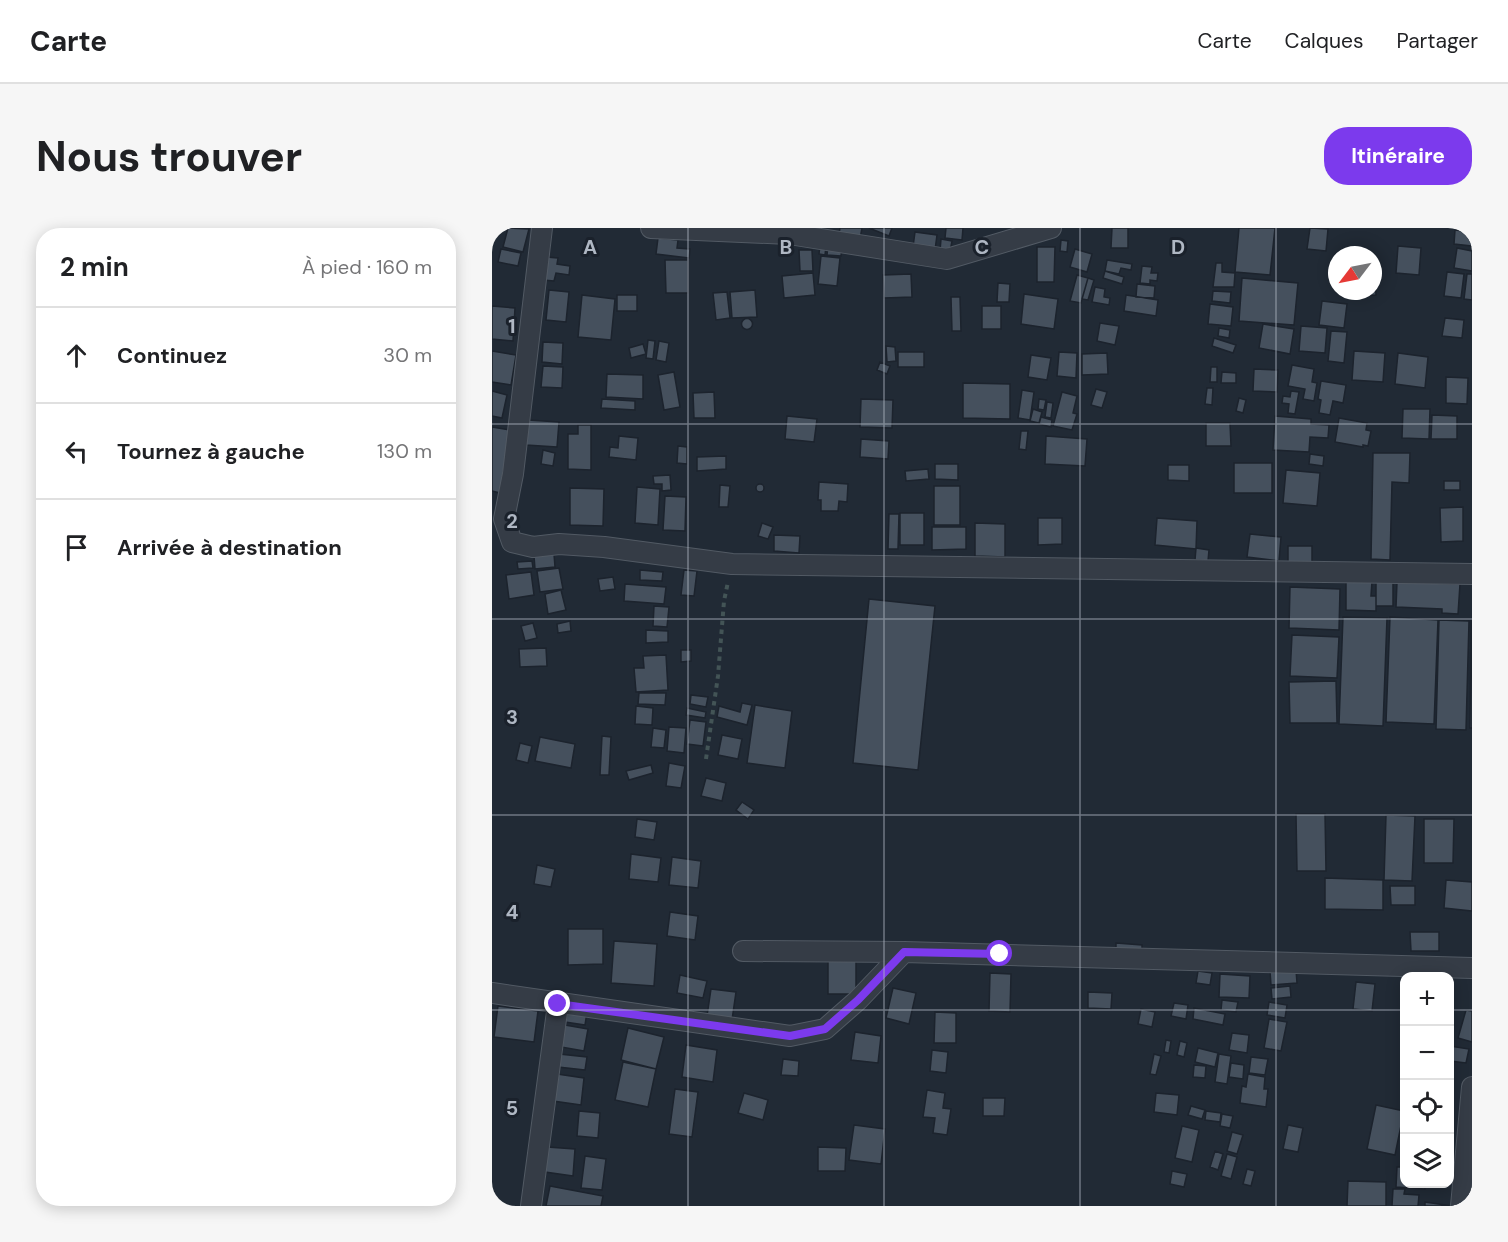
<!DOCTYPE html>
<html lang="fr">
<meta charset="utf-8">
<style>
body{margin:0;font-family:"DM Sans",sans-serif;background:#f6f6f6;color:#202124}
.controls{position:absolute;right:18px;bottom:18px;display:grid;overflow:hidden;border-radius:12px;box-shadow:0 3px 15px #0003}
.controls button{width:54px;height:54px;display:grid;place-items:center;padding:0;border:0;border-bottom:2px solid #e0e0e0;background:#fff;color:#202124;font:30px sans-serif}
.compass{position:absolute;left:836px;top:18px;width:54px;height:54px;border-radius:50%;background:#fff;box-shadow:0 3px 15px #0003;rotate:238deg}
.stop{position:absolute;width:18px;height:18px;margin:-14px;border:4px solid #7c3aed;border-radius:50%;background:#fff}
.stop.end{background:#7c3aed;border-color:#fff;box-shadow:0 2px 6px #0008}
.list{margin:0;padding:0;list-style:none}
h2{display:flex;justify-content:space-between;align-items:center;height:78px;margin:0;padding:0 24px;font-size:26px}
h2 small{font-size:20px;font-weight:400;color:#757577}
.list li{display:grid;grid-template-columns:39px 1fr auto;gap:18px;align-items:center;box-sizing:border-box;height:96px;padding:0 24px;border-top:2px solid #e0e0e0}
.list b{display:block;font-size:22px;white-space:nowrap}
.list em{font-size:20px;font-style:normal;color:#757577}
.icon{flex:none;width:33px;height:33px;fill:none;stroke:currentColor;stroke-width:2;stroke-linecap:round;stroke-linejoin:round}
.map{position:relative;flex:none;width:980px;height:978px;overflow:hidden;border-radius:24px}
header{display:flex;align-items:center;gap:36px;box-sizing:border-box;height:84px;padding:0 30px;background:#fff;border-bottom:2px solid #e0e0e0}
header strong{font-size:28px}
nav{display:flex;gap:33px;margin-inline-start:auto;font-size:21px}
.intro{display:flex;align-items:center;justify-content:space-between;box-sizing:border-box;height:144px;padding:0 36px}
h1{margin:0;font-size:42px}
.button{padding:15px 27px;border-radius:24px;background:#7c3aed;color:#fff;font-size:21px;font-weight:700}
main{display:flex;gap:36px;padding:0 36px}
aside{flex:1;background:#fff;border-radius:24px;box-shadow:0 3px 15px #0003}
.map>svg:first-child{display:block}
</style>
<header>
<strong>Carte</strong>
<nav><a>Carte</a><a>Calques</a><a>Partager</a></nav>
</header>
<div class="intro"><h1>Nous trouver</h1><a class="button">Itinéraire</a></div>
<main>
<aside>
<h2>2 min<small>À pied · 160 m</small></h2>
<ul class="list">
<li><svg class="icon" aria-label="ahead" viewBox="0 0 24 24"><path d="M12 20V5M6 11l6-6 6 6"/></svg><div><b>Continuez</b></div><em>30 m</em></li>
<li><svg class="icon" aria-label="left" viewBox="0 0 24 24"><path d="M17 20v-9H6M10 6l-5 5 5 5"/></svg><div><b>Tournez à gauche</b></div><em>130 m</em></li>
<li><svg class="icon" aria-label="arrive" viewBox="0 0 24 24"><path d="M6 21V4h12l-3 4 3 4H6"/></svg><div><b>Arrivée à destination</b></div></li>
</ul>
</aside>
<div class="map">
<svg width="980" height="978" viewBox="0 0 980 978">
<rect width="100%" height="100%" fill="#212a35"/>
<!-- building -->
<path fill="#45505d" stroke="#1c232d" stroke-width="1.5" d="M16,0l21,1 -6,23 -20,-5z
M348,0h22l-2,11 -21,-5z
M377,0h23l-3,8z
M454,0h17l-1,12 -17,-2z
M620,0h16v20h-17z
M747,0h36l-5,47 -35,-3z
M818,0l18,1 -2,22 -19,-2z
M963,2l17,2v14l-18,-2z
M423,4l22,3 -2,15 -22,-3z
M166,10l20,2 -1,8 13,1 -1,9 -33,-4z
M449,11l11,2 -2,11 -10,-1z
M569,12l7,1 -1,11 -7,-1z
M328,17l6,1 -1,9 -6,-1z
M336,17l14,2 -1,9 -14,-1z
M906,18l23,2 -2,27 -23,-2z
M545,19h18l-1,35h-17z
M965,20l15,3v20l-18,-3z
M9,21l20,4 -3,13 -20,-4z
M583,21l17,5 -5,18 -17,-5z
M307,22h13l1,21h-13z
M329,28l19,2 -3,28 -19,-2z
M54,29l12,1 -1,6 13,2 -1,9 -13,-2 -2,8 -11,-1z
M173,32h23v33h-22z
M615,32l25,4 -1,6 -10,-2 -2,6 -14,-3z
M724,35h6v9l13,1 -1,14h-21z
M650,38l10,1 -1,6h7l-1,8 -7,-1v4l-10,-1z
M613,43l19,6 -2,7 -19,-6z
M955,44l17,2 -3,24 -17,-2z
M321,45l2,22 -31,3 -2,-22z
M419,46l1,23 -28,1 -1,-23z
M975,46h5v26l-8,-1z
M585,47l11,3 -7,25 -11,-2z
M881,48h2l1,19 -33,2 -1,-6h31z
M596,50l6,2 -6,20 -6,-1z
M750,50l56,5 -4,42 -55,-4z
M506,55l12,1 -1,18h-12z
M645,56l18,2 -1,12 -18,-1z
M603,59l10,2 -1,8 6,1 -1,7 -17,-3z
M57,62l20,2 -3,30 -20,-2z
M263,62l2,27 -25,1 -2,-26z
M721,63l18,1 -1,11 -18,-2z
M235,64l3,26 -14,2 -3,-27z
M532,66l34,5 -4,30 -33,-5z
M90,67l33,4 -4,41 -33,-3z
M125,67h20v16h-20z
M634,67l32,5 -2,16 -32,-5z
M459,69h9l1,34h-9z
M830,73l25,3 -3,24 -25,-3z
M718,76l23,3 -2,19 -23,-2z
M0,78l23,2 -2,33 -21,-2z
M490,78h19v23h-19z
M953,90l19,2 -2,18 -20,-2z
M249.5 96a5.5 5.5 0 1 1 11 0a5.5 5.5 0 1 1-11 0Z
M608,95l19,3 -4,19 -18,-4z
M771,96l31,5 -4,25 -31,-6z
M809,98l26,2 -2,25 -26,-2z
M727,100l11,2 -1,8 -11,-2z
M839,103l16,1 -3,31 -16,-2z
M722,110l22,7 -3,8 -21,-7z
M156,112l7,1 -2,18 -7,-1z
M167,113l10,2 -3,19 -10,-2z
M51,114l20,1 -1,21 -20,-2z
M151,116l3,10 -15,4 -2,-10z
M394,118l9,1 1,14 -9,1z
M0,123l24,4 -5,30 -19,-3z
M862,123l31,2 -2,29 -31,-2z
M406,124h26v15h-26z
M567,124l18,1 -1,25 -19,-2z
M615,125l1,21 -26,1v-21z
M906,125l30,4 -3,31 -30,-4z
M539,127l20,3 -4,22 -19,-3z
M388,134l10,4 -3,8 -10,-4z
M800,137l22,4 -2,13 5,1 -3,18 -11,-2 2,-10 -17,-3z
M51,138l20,1 -1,21 -21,-1z
M719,139h6v15h-7z
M762,141l24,1 -1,22 -24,-1z
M182,144l6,35 -16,3 -6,-35z
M730,144l14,1v10h-15z
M115,146l36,1v24l-37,-2z
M954,149l22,1 -1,26 -21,-1z
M829,153l25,4 -3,18 -10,-2 -3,14 -11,-2 2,-13 -3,-1z
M471,155l47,1v35l-47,-1z
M715,160h6l-1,17 -7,-1z
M604,161l11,3 -5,16 -11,-3z
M530,162l12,2 -4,28 -12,-2z
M0,163l15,4 -5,23 -10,-2z
M799,163l8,1 -4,22 -7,-1 1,-9 -7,-1 1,-7 7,1z
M222,164l1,26h-21l-1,-25z
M570,164l15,4 -4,17 4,1 -5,16 -19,-4z
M747,170l7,2 -3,13 -7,-2z
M110,171l33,2v9l-34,-2z
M369,171l32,1 -1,28 -32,-1z
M547,171l7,1 -2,10 -6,-1z
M555,174l6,1 -2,15 -6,-1z
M541,181l9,3 -3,11 -9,-2z
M911,181h27l-1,30 -27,-1z
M940,187l25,1v23h-26z
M295,188l30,3 -3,23 -29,-3z
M783,188l36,3v5l18,1 -1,13 -18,-1 -1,15 -36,-2z
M549,189l11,3 -1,7 -12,-3z
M847,190l28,5 -1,7 5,1 -3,15 -5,-1v2l-28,-5z
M36,192l31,2 -2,25 -31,-2z
M714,195h24l1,23h-25z
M86,197h13v45l-23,-1v-35h10z
M0,199l18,3 -10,63 -8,-2z
M529,203h7l-2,19 -7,-1z
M127,208l19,2 -2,22 -27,-3 1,-10 8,1z
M554,208l41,3 -2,27 -40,-2z
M369,211l28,2 -1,18 -28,-2z
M186,218l9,1v17l-10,-1z
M51,222l12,3 -2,13 -12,-2z
M881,225h37l-1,30 -17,-1 -2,78 -19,-1z
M818,226l14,2 -1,10 -14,-2z
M234,228v13l-29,2v-14z
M742,235h38v30h-38z
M443,236h23v16l-23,-1z
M676,237h21v16l-21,-1z
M436,241l1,10 -23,2 -1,-10z
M794,242l34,3 -3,33 -34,-3z
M178,247l1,15 -9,1v-7h-8l-1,-8z
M952,253h16v9h-16z
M327,254l29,2 -1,18 -8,-1 -1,10h-17v-11h-3z
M264 260a4 4 0 1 1 8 0a4 4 0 1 1-8 0Z
M228,257l10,1 -2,21h-9z
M442,258h26v39h-26z
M145,259l23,2 -2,36 -23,-2z
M78,260l34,1 -1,37 -33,-1z
M173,268l21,1 -1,34 -22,-1z
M971,279v34l-22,1 -1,-34z
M408,285h24v32h-24z
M397,286h10l-1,35h-10z
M546,290h24v26l-24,1z
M665,290l40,3 -1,28 -41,-4z
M270,295l11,4 -5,12 -10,-3z
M483,295l30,1v33l-30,-1z
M440,299h34v22l-34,1z
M758,306l31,3 -2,24 -32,-4z
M282,307l26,1 -1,17 -25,-2z
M796,318h24v17h-24z
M704,320l13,2 -1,11 -13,-1z
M62,326l1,13 -20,2 -1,-13z
M40,333l1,7 -15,1 -1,-7z
M67,340l4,21 -23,3 -3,-21z
M148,342l23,2 -1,9 -22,-1z
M192,342l13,1 -3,25 -13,-1z
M39,344l3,23 -25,4 -3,-24z
M121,349l2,12 -15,2 -2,-12z
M884,351h17v27h-17z
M854,353h26l-1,15h5v15l-30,-1z
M905,354l63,2 -2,30 -16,-1v-4l-46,-2z
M133,356l41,3 -2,17 -40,-3z
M798,359l50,2 -1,41 -50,-2z
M69,362l5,20 -18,4 -3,-20z
M377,371l66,7 -17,164 -65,-7z
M162,378l15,1 -2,20 -14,-1z
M851,389l44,1 -4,108 -44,-2z
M898,389l48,3 -4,104 -48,-2z
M947,392l30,1 -3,109 -30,-1z
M979,392h1v108h-2z
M78,393l1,10 -13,2 -1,-9z
M41,395l4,15 -12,3 -4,-15z
M154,402l22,1v11l-22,1z
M800,407l47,2 -2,41 -47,-2z
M54,420l1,18 -27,1 -1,-18z
M189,422h10v11l-10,1z
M174,427l2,35 -32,2 -2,-24h10l-1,-12z
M844,453l1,42h-47l-1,-41z
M147,465h27l-1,12 -27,-1z
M199,467l17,2 -2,10 -16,-3z
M250,475l10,2 -5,20 -30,-8 2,-11 21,6z
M263,477l37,6 -7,57 -38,-5z
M144,478l17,2 -1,17 -17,-1z
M195,480l19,4 -1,6 -19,-3z
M198,492l16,2 -3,24 -16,-2z
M177,499l17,1 -2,25 -17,-2z
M161,500l13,2 -2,18 -13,-1z
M230,507l20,4 -4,20 -20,-4z
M110,508l9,1 -2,38h-9z
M48,509l35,7 -4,24 -36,-7z
M28,515l12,3 -4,17 -12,-3z
M177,535l16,3 -4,22 -15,-2z
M159,537l2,8 -24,7 -3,-9z
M214,550l20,5 -4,18 -21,-5z
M250,574l12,8 -6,9 -12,-9z
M804,586h29l1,57h-29z
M894,587l29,1 -3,65 -28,-1z
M145,591l20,3 -3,18 -19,-3z
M932,591h30l-1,44h-29z
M139,626l30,4 -3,24 -29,-3z
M180,629l29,4 -3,27 -29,-3z
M45,637l18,4 -4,18 -17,-3z
M833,650l58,2v30l-58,-1z
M954,652l26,2v29l-28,-3z
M898,658h25v19h-24z
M178,684l28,4 -3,24 -28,-4z
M76,701h35v35l-35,1z
M918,704h29v19h-28z
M122,713l43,3 -3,42 -43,-3z
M624,715l26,2v9l-26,-1z
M336,728h28v38h-28z
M804,742l1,13 -26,2 -1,-14z
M706,743l14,2 -2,12 -14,-2z
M498,745l21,1 -1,38 -21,-1z
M728,746l30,2 -1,22 -30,-1z
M188,747l27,6 -4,17 -26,-5z
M864,754l19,2 -3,27 -19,-2z
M798,758l1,11 -19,2 -1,-11z
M401,760l23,5 -7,31 -23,-6z
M958,760h2v18h-2z
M219,761l25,3 -4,28 -25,-4z
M596,764l24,1 -1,16 -23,-1z
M730,772l16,2 -2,10 -15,-2z
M777,774l18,3 -2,13 -18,-3z
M682,775l14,2 -2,14 -15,-3z
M6,778l40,5 -4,31 -40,-5z
M702,780l31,6 -2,11 -30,-6z
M75,781l20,3 -2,13 -20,-3z
M649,781l14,3 -3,15 -14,-3z
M974,782l6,1v31l-14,-4z
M443,784l21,1v30h-22z
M777,791l18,3 -6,29 -17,-3z
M73,797l23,4 -4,22 -23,-4z
M136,800l36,9 -8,32 -35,-9z
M363,804l26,4 -3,27 -27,-3z
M740,805l17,2 -2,18 -18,-3z
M674,812l5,1 -2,12 -5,-1z
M688,813l7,2 -3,14 -7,-2z
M194,817l31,5 -4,32 -31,-5z
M958,818l19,3 -3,14 -16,-2z
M706,820l20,5 -3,14 -20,-5z
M440,822l16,2 -2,21 -16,-2z
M67,826l28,3 -2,13 -27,-3z
M662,826l7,2 -5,19 -6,-1z
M727,826l12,2 -4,28 -12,-2z
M759,829l17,2 -3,16 -16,-2z
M291,831l16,2 -1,15 -17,-1z
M131,834l33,7 -8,38 -33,-7z
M739,835l13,2 -1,14 -14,-2z
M702,837l12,1 -1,12 -12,-1z
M65,846l27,4 -3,27 -28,-4z
M756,846l17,3 -1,12h4l-2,18 -26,-4 2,-17 4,1z
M183,861l23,3 -6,45 -23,-3z
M435,862l18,3 -2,15 8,1 -4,26 -14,-2 2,-15 -12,-1z
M252,865l24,7 -5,20 -25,-7z
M664,865l23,2 -2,20 -23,-3z
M491,870h22l-1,18h-21z
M884,877l28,6 -9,44 -28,-6z
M699,878l14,4 -3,9 -14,-4z
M87,883l21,2 -2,25 -21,-2z
M714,883l15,2 -1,9 -15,-2z
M730,886l11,2 -3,12 -10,-2z
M362,897l31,4 -4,35 -32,-4z
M796,897l15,3 -5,24 -15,-3z
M690,898l17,4 -7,32 -17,-4z
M740,904l11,3 -6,19 -10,-3z
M55,919l28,2 -2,27 -28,-4z
M326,919l28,1 -1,23h-27z
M723,923l8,3 -5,16 -8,-3z
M735,926l10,3 -6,22 -10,-3z
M93,928l21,3 -4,31 -21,-2z
M905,939h7v17h21v5l-29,-2z
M755,941l8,2 -4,15 -8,-2z
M680,943l15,3 -3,13 -14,-3z
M856,953l38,1v24h-39z
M58,958l53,10 -2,10h-55z
M901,961h12l-1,5 15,1 -1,11h-26z
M933,974l27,4h-27z"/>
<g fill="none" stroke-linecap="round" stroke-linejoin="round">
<defs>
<path id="minor" d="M50,0l-29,246 -9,45 8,23 21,5 26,-3 45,3 128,17 740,10
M159,0l138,6 158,25 104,-31
M251,723l161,1
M0,765l298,43 35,-7 33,-29 46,-48 568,16
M39,978l27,-202
M969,978l11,-119"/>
</defs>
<!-- minor casing -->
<use href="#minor" stroke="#525a64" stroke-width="22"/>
<!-- path -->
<path stroke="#435456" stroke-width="4" stroke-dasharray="4.5 4.5" stroke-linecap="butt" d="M214,531l12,-83 6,-75 4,-19"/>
<!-- minor -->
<use href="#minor" stroke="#353c46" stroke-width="20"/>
</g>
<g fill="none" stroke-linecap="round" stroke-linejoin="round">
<!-- route -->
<path stroke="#7c3aed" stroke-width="8" d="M66,776l232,32 35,-7 33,-29 46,-48 96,2"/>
</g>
<!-- grid -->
<path fill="none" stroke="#afb7c3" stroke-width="1.5" stroke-opacity="0.55" d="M196,0v978M392,0v978M588,0v978M784,0v978M0,196h980M0,391h980M0,587h980M0,782h912M958,782h22"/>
<g font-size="20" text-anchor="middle" font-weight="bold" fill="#afb7c3" stroke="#1a212b" stroke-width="6" stroke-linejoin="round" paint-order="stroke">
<text x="98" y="26">A</text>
<text x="294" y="26">B</text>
<text x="490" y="26">C</text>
<text x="686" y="26">D</text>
<text x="20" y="105">1</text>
<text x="20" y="300">2</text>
<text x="20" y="496">3</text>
<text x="20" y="691">4</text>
<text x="20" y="887">5</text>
</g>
</svg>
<div class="controls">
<button>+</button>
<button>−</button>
<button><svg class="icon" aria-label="locate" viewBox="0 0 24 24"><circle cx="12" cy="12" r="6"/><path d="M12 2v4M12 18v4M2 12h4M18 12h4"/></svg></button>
<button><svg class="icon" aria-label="layers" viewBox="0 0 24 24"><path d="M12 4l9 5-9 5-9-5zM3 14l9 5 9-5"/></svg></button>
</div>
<svg class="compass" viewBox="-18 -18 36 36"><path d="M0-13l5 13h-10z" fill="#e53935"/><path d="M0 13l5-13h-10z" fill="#757577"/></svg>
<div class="stop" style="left:508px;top:726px"></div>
<div class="stop end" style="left:66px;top:776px"></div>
</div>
</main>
